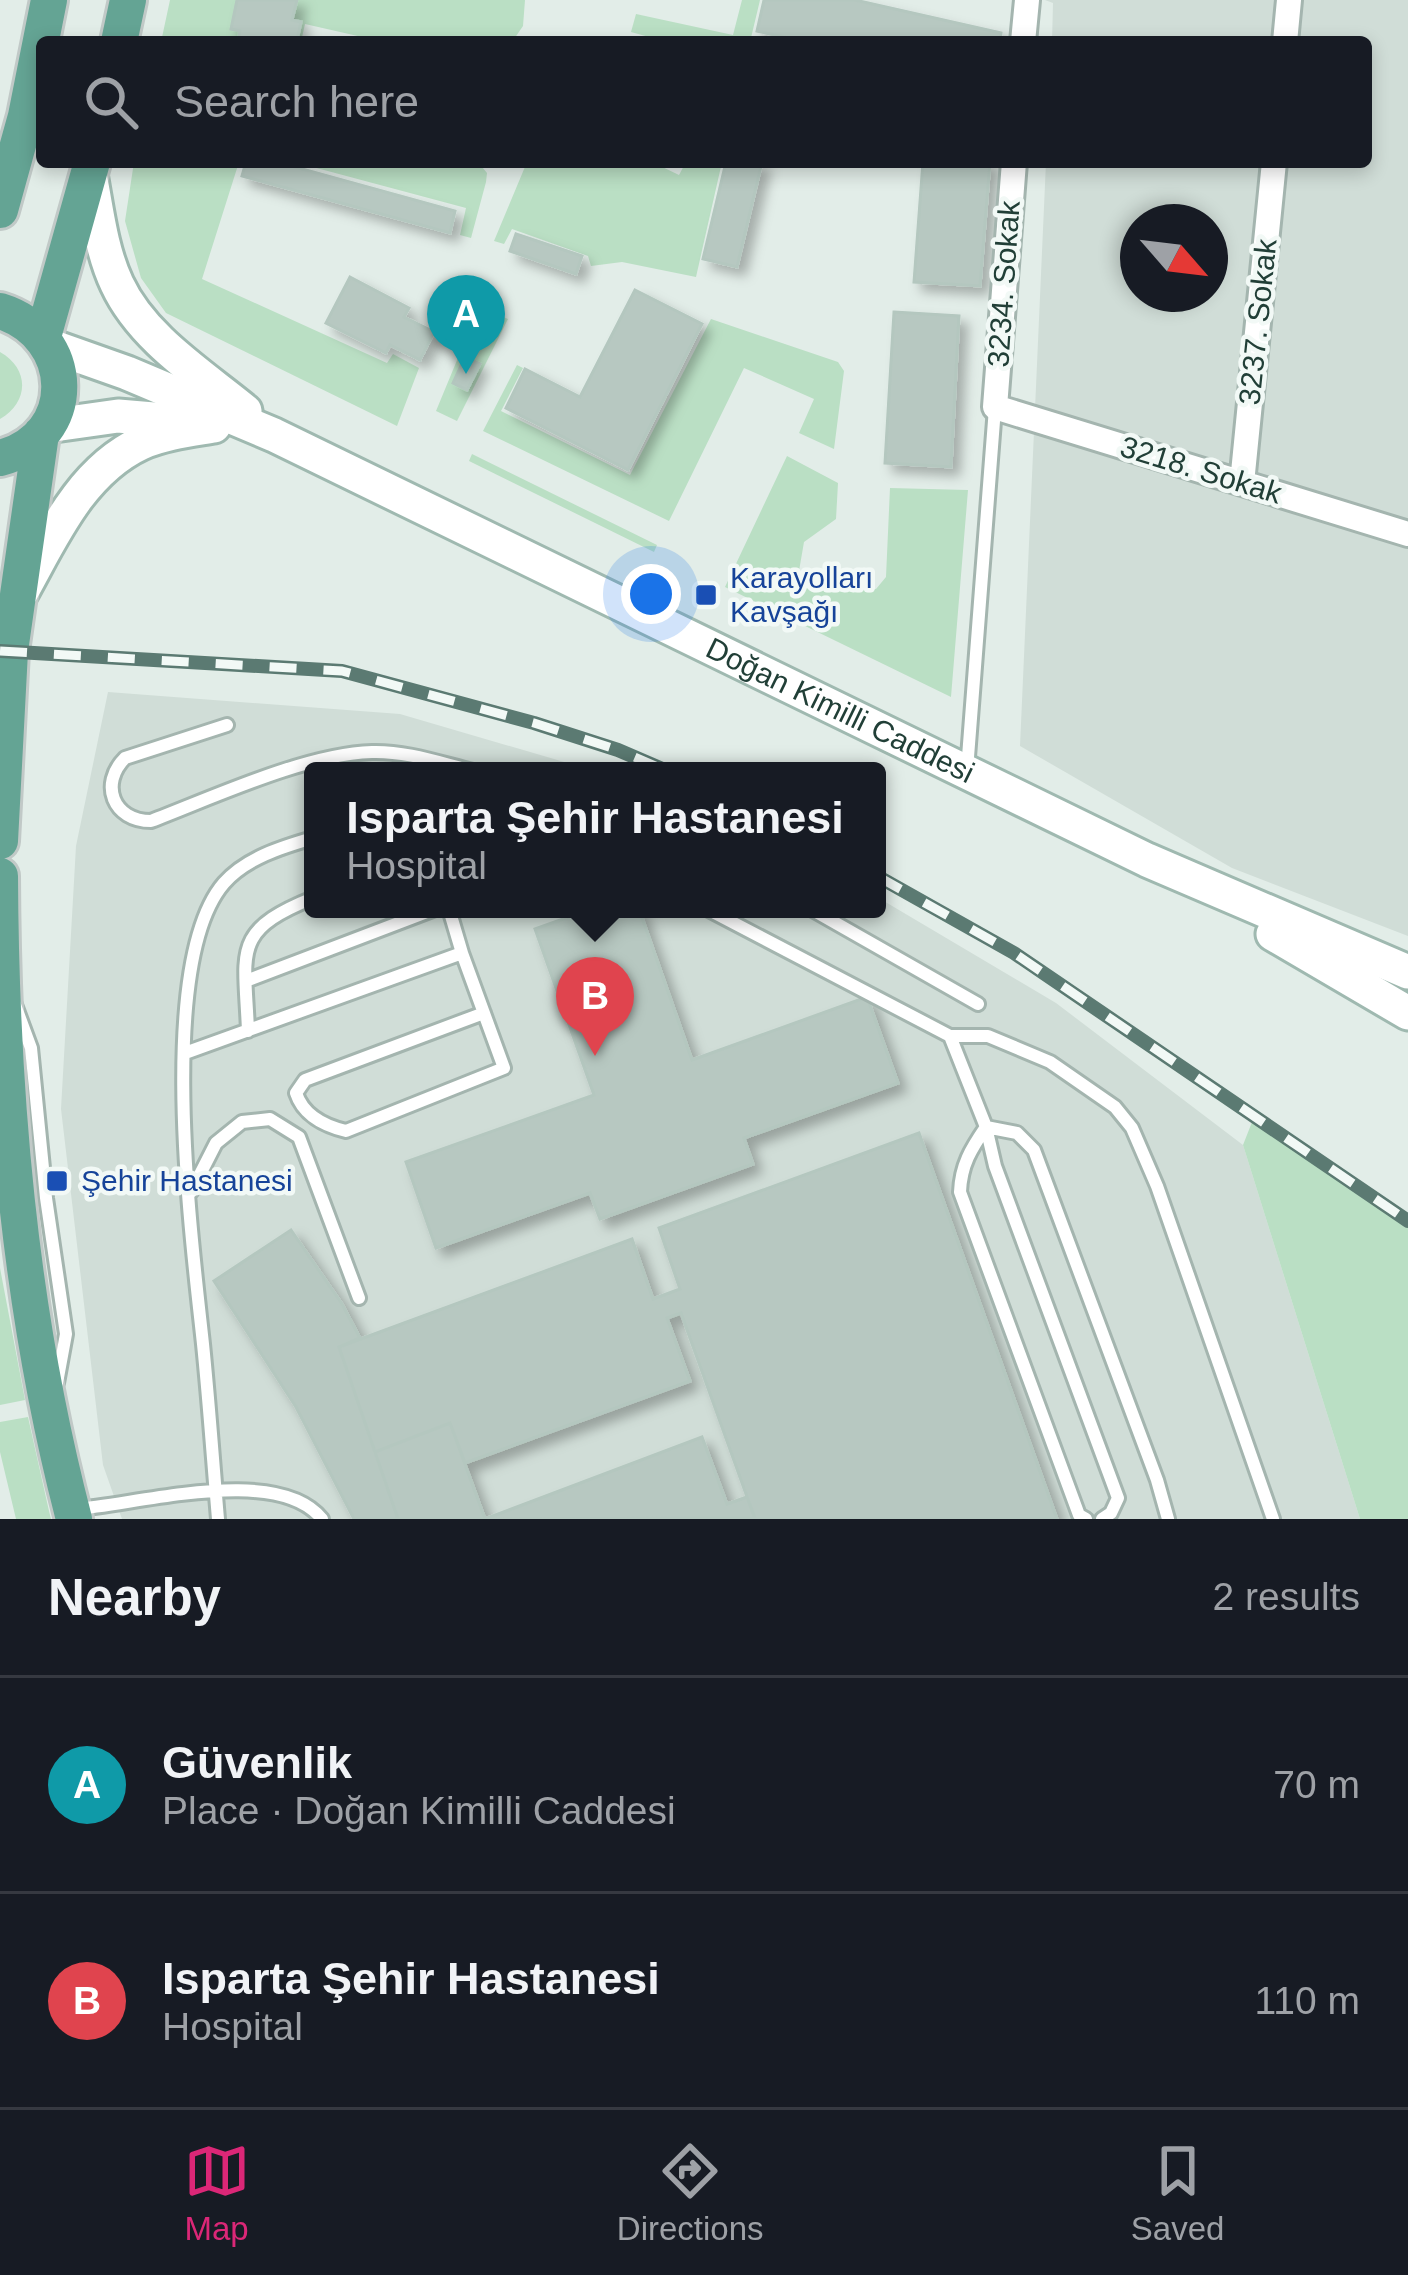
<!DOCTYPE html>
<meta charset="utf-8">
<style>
body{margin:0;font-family:Arial,sans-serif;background:#242831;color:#f1f3f6}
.compass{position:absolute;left:1120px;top:204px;width:108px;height:108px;border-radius:50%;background:#171b24;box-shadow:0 6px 18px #0003;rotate:118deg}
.you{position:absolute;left:651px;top:594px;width:42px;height:42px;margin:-30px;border:9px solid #fff;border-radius:50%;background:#1a73e8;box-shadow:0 0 0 18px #1a73e833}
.badge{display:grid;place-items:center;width:78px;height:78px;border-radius:50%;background:#db2777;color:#fff;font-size:39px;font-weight:700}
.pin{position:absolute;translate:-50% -99px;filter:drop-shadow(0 3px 6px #0008)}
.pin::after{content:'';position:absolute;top:63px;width:42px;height:36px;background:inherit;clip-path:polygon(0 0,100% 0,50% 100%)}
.popup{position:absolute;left:304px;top:762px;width:582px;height:156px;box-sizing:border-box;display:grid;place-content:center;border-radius:12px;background:#171b24;filter:drop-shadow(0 3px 9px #0005);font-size:39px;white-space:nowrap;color:#9ea1a6}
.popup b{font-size:45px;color:#f1f3f6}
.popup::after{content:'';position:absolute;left:50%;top:100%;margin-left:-24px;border:24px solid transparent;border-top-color:#171b24}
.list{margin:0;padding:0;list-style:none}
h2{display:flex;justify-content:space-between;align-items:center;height:156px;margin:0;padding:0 48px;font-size:51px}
h2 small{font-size:39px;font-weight:400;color:#9ea1a6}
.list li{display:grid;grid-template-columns:78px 1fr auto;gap:36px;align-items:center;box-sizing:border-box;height:216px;padding:0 48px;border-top:3px solid #363941}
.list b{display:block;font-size:45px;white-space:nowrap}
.list p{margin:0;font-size:39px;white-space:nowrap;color:#9ea1a6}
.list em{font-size:39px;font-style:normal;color:#9ea1a6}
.icon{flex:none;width:66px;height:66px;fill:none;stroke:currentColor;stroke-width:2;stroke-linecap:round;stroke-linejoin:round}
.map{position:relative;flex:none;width:1408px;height:1519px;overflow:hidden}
.search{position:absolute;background:#171b24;box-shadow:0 6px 18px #0003;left:36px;right:36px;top:36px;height:132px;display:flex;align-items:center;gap:30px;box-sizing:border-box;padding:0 42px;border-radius:12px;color:#9ea1a6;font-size:45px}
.sheet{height:588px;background:#171b24}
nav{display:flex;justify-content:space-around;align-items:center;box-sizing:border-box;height:168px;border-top:3px solid #363941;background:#171b24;font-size:33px;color:#9ea1a6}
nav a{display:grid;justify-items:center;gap:6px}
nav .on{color:#db2777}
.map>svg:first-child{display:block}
</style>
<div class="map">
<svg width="1408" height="1519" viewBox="0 0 1408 1519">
<defs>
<filter id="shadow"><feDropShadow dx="8" dy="8" stdDeviation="6" flood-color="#0004"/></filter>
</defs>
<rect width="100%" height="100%" fill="#e2ede8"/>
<!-- built -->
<path fill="#d0ddd7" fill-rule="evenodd" d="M1045,0h363v936l-176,-68 -212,-122 26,-584h320v-120h-314l1,-39zM1138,222h72v72h-72z
M108,692l292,22 195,57h-282v138h564v-12l179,106 187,142 117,374h-1238l-19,-54 -42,-356 15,-263z"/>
<!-- green -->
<path fill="#badfc4" d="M170,0h355l-2,26 -11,16h-128l-79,-18 -4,18h-140z
M742,0h18l-10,42h-83l-36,-10 5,-18 97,21z
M134,162h105l-37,117 185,84 6,-9 26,14 -22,58 -231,-113 -25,-35 -16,-57z
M294,162h184l9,11 -1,9 -15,56 -11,-3 6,-27z
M527,162h125l27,13 7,-13h36l-26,115 -74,-15 -31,4 -3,-10 -76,-27 -8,15 -10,-3z
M479,307l29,12 -51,102 -21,-10z
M711,319l127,43 6,9 -10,78 -35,-16 15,-34 -70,-31 -75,153 -186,-90 34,-66 6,3 -22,43 129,64z
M0,352c30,17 29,50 0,67z
M472,454l185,91 -3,7 -185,-91z
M787,456l51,27 -2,36 -32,23 -5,29 5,5 72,13 10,-12 4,-89 78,2 -17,207 -226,-110z
M1254,1117l154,104v298h-48l-117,-374z
M0,1268l25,132 -25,5z
M28,1417l21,94 2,8h-35l-16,-67v-30z"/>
<!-- building -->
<path fill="#b7c8c1" stroke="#b4c7bf" stroke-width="3" filter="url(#shadow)" d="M237,0h60l-5,20 9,2 -4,18 -67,2h8l2,-11 -9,-2z
M764,0h91l146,33 -1,9h-194l-49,-11z
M246,162h31l178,49 -5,22 -208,-57z
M726,162h36l-25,105 -34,-8z
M923,162h67l-10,124 -66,-4z
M516,234l66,22 -6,18 -66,-23z
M350,277l59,31 -5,9 30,15 -14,28 -30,-15 -4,8 -60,-30z
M635,290l67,34 -74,146 -122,-62 19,-39 55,28z
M894,312l65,4 -8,151 -66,-4z
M465,357l15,7 -13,26 -14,-7z
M591,909h48l53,151 175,-63 31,86 -154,55 9,26 -153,55 -10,-26 -154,55 -30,-86 188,-67 -59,-166z
M919,1133l138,386h-302l-74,-206 -14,5 23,63 -225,82 -15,-40 -75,29 -36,-105 293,-108 21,60 27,-10 -21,-61z
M291,1230l51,74 18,34 -21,9 59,172h-44l-58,-112 -82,-126z
M450,1423l35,96h-87l-23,-67z
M702,1437l25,67 20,-7 8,21 -270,1z"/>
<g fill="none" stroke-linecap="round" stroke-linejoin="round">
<defs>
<path id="service" d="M227,725l-102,33c-26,26 -12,63 26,63 63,-24 155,-67 221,-69 34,-1 68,11 101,19
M967,770l28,-362
M449,909l13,44
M707,909l243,127 36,91 31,6 17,17 123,330 11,39
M811,909l167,95
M246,981l189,-72
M14,1002l17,46 15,150 20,136 -9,49
M248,1031c-3,-80 -17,-100 65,-133
M950,1036h38l62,26 65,45 17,21 25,58 116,333
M185,1053l277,-100 42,115 -158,63c-21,-5 -43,-16 -50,-38l9,-13 179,-67
M986,1127c-15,22 -25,38 -26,65l119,323 7,4
M986,1127l9,39 123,332 -7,15 -9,6
M191,1192l25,-49 26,-21 28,-3 29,18 60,161
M76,1509c64,-5 202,-45 246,10
M218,1519c-5,-58 -9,-116 -15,-175 -11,-103 -48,-381 21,-461 22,-25 58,-36 89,-45"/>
<path id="minor" d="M1023,42l4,-42
M1285,42l4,-42
M1014,162l-19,245 413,127
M1242,483l32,-321"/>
<g id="secondary">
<path d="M90,174c7,37 11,76 27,110 25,54 83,90 128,127"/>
<path id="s1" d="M48,345l79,28 147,62 873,425 261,112"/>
<path d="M47,426l71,-10 71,6"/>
<path d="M20,595c31,-55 59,-123 121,-152 23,-10 49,-13 73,-17"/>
<path d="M1273,934l135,79"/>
</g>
<path id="primary" d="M119,42l9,-42
M0,210l26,-94 23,-116
M0,311c77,24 81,126 0,147
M43,337l49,-175
M0,841l10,-190 31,-217
M0,876c1,216 19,433 74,643"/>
</defs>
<!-- service casing -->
<use href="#service" stroke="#a4b5af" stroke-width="18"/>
<!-- minor casing -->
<use href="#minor" stroke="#a4b5af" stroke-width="30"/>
<!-- secondary casing -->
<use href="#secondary" stroke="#9fb9b0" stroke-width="39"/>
<!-- primary casing -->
<use href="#primary" stroke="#c1c9c7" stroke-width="42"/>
<!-- service -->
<use href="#service" stroke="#fff" stroke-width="12"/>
<!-- minor -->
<use href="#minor" stroke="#fff" stroke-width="24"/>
<!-- secondary -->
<use href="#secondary" stroke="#fff" stroke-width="33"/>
<!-- primary -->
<use href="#primary" stroke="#64a494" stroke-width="36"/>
<defs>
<path id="rail" d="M0,651l342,20 192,52 84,27 49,21
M877,876l137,77 394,268"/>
</defs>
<!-- rail casing -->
<use href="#rail" stroke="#5b7a72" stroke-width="14"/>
<!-- rail -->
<use href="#rail" stroke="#f2f9f6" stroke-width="9" stroke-dasharray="27" stroke-linecap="butt"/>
</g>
<!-- trees -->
<circle fill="#7cac90" cx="487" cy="330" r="10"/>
<!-- markers -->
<g fill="#1a4fb4" stroke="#f2f9f6" stroke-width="4.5">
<rect x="694" y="583" width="24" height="24" rx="6"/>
<rect x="45" y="1169" width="24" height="24" rx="6"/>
</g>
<g text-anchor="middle" stroke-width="9" stroke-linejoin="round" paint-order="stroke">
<!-- street labels -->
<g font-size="30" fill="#213f37" stroke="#f2f9f6">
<text transform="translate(1004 284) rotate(-86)" y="10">3234. Sokak</text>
<text transform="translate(1258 322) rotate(-84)" y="10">3237. Sokak</text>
<text transform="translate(1201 470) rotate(17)" y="10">3218. Sokak</text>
<text dy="10" stroke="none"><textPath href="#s1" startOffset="873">Doğan Kimilli Caddesi</textPath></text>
</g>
<!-- transit labels -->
<g font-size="30" fill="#164399" stroke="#f2f9f6" text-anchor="start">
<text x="730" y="588">Karayolları<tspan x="730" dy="34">Kavşağı</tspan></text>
<text x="81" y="1191">Şehir Hastanesi</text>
</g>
</g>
</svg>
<svg class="compass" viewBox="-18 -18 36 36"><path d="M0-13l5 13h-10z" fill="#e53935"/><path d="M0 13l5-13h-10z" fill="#9ea1a6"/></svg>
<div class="you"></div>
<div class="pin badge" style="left:466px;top:374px;background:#0f9aa8">A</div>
<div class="pin badge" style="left:595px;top:1056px;background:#e0444e">B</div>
<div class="popup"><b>Isparta Şehir Hastanesi</b>Hospital</div>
<div class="search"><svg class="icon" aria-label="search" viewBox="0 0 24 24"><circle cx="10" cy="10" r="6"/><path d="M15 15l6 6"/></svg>Search here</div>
</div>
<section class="sheet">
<h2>Nearby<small>2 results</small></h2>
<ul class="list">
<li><span class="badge" style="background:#0f9aa8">A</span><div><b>Güvenlik</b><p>Place · Doğan Kimilli Caddesi</p></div><em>70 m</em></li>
<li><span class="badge" style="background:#e0444e">B</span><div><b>Isparta Şehir Hastanesi</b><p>Hospital</p></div><em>110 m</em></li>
</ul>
</section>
<nav>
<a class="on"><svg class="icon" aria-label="map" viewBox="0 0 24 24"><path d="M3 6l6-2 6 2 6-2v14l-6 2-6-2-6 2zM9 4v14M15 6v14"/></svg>Map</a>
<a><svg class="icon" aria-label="directions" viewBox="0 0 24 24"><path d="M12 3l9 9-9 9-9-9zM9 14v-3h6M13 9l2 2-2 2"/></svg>Directions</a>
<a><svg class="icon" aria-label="saved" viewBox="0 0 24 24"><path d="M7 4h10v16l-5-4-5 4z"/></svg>Saved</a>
</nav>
